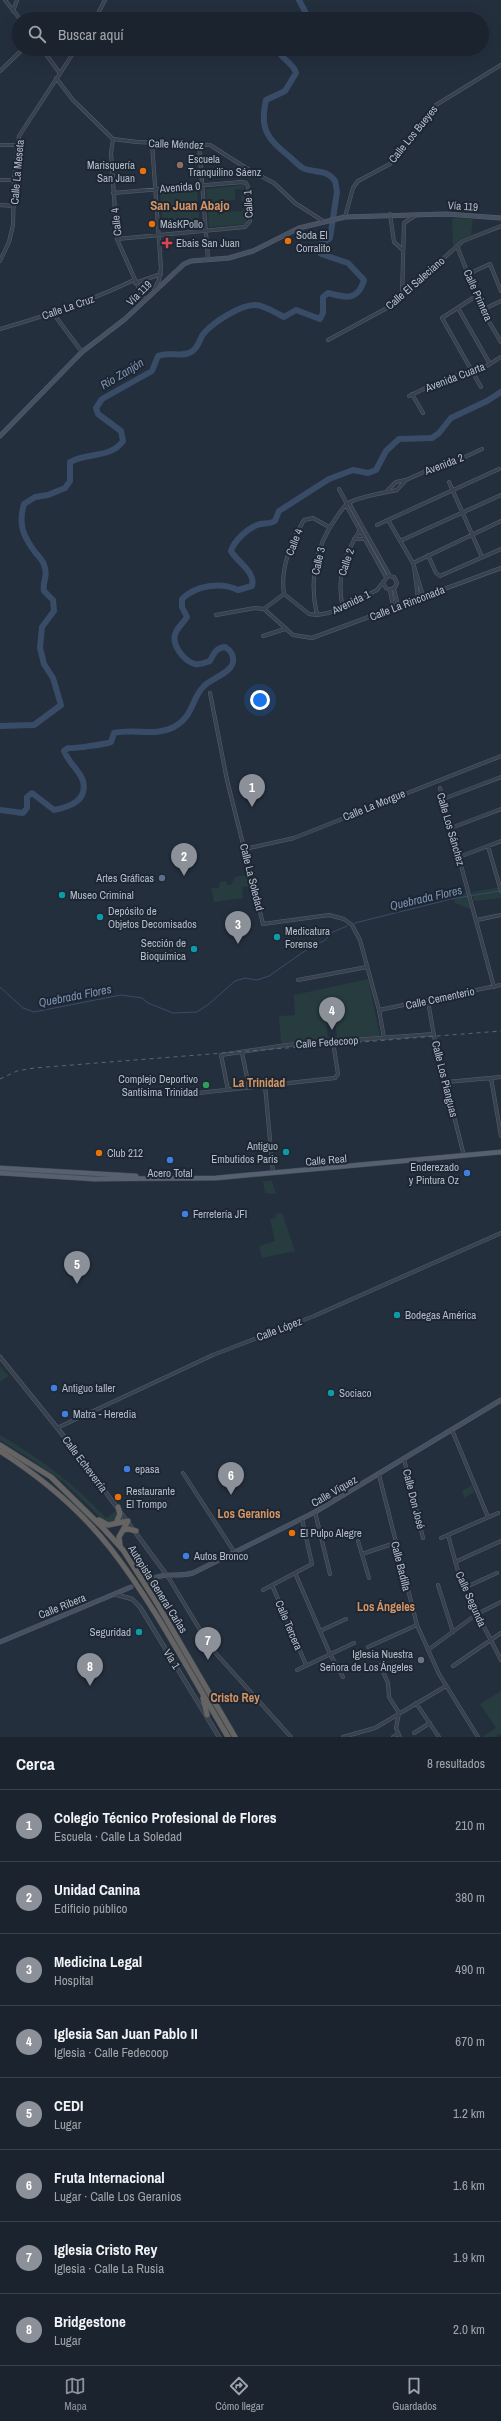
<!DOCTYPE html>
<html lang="es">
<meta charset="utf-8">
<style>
body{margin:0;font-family:"Archivo Narrow",sans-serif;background:#242b36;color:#f1f3f6}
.you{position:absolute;left:260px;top:700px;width:14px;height:14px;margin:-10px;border:3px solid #fff;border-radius:50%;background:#1a73e8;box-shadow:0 0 0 6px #1a73e833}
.badge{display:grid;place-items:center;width:26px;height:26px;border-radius:50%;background:#8c9099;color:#fff;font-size:13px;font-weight:700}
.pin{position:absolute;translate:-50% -33px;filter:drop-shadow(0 1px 2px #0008)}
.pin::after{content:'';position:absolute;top:21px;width:14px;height:12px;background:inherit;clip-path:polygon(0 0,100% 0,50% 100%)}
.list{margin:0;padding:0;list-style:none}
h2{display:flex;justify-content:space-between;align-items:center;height:52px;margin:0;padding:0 16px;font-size:17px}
h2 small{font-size:13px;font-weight:400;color:#a0a4aa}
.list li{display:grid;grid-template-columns:26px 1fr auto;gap:12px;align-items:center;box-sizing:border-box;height:72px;padding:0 16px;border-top:1px solid #39404a}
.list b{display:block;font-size:15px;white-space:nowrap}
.list p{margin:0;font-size:13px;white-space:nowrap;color:#a0a4aa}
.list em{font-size:13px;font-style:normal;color:#a0a4aa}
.icon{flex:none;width:22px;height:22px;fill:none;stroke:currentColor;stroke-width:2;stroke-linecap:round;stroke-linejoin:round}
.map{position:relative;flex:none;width:501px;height:1737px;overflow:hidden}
.search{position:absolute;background:#1b232e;box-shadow:0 4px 16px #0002;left:12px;right:12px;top:12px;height:44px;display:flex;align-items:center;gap:10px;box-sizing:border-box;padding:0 14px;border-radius:22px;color:#a0a4aa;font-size:15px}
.sheet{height:628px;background:#1b232e}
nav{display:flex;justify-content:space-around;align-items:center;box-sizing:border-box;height:56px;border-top:1px solid #39404a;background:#1b232e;font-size:11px;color:#a0a4aa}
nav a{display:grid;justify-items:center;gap:2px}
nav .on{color:#8c9099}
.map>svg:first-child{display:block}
</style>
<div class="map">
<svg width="501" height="1737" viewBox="0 0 501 1737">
<rect width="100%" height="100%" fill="#242f3e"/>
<!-- green -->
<path fill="#263c3f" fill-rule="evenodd" d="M244,185l3,39 -38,3 -3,-38zM235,189h6l2,22 -24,1 -1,-11 17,-1z
M197,190l3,37 -37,3 -3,-37z
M452,218l21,1 -2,16 -8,3 -10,9z
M249,875l3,11 -10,1 1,11 -29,4 -3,-14h8l1,-6 6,-1 2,4h3l4,-8z
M501,887v11l-27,3 -2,-9z
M467,893l5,17 -17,-7 -2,-8z
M368,979l12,57 -99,7 -2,-27 16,-1 -1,-20zM335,1023l2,13 -9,1 -2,-12z
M263,1181h9l4,13 -11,-1z
M282,1213l13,38 -33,7 -3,-12 16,-5 -5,-22 6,-1 -1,-4z
M0,1366l9,10 -9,6z
M0,1435c40,23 74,49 106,83l10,-7 1,4 -2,5 -9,3 -42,-41 -39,-27 -25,-15z
M472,1485l2,7 -10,6 -2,-7z
M501,1691v42l-6,4h-13l14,-9 -16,-24z"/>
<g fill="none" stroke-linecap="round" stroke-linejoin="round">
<!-- stream -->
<path stroke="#394c67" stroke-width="1" d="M355,923l96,-24 49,-8
M0,987l23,21 11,4 87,-17 21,3 6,5 25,10 24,-1 12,-8 26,-23 10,-3 12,2 12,-4 43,-30 12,-5 9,-9 14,-6"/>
<!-- river -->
<path stroke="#394c67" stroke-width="6" d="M299,0l10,19
M0,726l34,-1 27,-20 -8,-27 -9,-14 -4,-16 2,-21 12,-16 -1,-11 -9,-9c-2,-11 5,-14 0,-26 -1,-5 -6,-9 -9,-13 -12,-16 -17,-28 -11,-48l11,-7 13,-2 17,-7 5,-7v-19c17,-10 40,-3 53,-21l-2,-10 -23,-17 -2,-6 6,-9 50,-28 6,-15c11,-5 22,2 33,-4 8,-4 8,-13 13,-19 10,-11 36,-28 51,-28 9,0 21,8 29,12l12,-7 24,9 3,-6v-16l5,-4c18,5 30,8 36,-13l-16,-17 -27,-9v-10l9,-6 7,-46 -2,-11c-8,-12 -19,-8 -30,-12 -6,-2 -10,-8 -15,-12 -22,-17 -31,-28 -24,-57l19,-9 11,-18c-3,-11 -15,-13 -18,-24
M0,810l23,3 4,-5v-11l5,-4 22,17c15,-3 34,-9 29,-29 -3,-10 -15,-19 -19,-30l4,-3c3,1 39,-4 43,-6l3,-9c20,-5 41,4 60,-6 21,-12 16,-27 30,-41 8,-8 27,-13 29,-24 1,-7 -3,-12 -8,-15 -9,1 -11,6 -15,14 -5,2 -9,4 -15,3 -11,-3 -25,-20 -19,-32 2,-5 8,-10 11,-15l-5,-10v-8c14,-14 39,-17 56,-9l14,-4c4,-14 -15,-24 -21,-35 3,-10 16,-22 26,-26 6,-3 11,0 18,-4l4,-10 50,-32 24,-9 15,3 8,-3 10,-19 13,-12 33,-1 7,-5 12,-15 36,-17 14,-9"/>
<defs>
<path id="minor" d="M5,0l15,19
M13,11l4,-11
M95,19l10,-19
M42,49l17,23
M0,71l23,-22
M56,78l17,22 40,39 24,3 73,3 41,26 23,12 21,20 28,18
M113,139l-2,14 6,86 27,61
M152,143l9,125 -2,12 -5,10
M199,144l9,115
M0,145h17
M0,180h14
M113,193l129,-11 4,1 2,4 2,34 -5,6 -128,12
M0,205l14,1
M390,214l4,28 9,8
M345,217l8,-29 5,-7 32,-17 46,-59 65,-40
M457,246l25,64 19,32
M0,261l9,-19 4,-17 1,-45 5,-44 57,-87
M468,274l22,-10 11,27
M135,283l26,-9
M476,296l-34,22 39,69
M402,297l2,-74 12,-8
M458,308l32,56
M482,310l19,-9
M53,313l29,39
M0,329c46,-13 90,-28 134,-49
M328,340l59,-32 76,-67 38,-15
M412,394l11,19
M409,396l38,-18 35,-9 19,-12
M449,482l33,75
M339,489l8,15
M388,490l8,-8 10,-2 27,-12 17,-4 32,-15
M349,503l41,73
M346,505l40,72
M388,520l25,43 10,33
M377,525l122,-56
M354,539h11
M400,541l101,-46
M428,555l8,18 4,3 61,-27
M413,563l88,-42
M414,566l4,32
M394,589l4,17
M390,590l3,17
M284,594l25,20 8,1 11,-2 15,-5 34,-18 11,-14 6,1 3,6 -2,4 -5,3 -4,-2 -3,-5
M284,594c-4,-25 7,-52 20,-74l9,-2 16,9
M343,608c-7,-29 1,-53 17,-78
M264,609l20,-15
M216,615l39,-7 9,1 29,26 19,3 189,-70
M317,615c-8,-34 -2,-68 19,-97 3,-4 7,-11 11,-14 11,-8 37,-11 50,-14l9,-10
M263,636l22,-7
M210,693l17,87 36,144 66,-9 15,4 8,6 8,15 19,70 5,28
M440,788l54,199
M443,799l58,-22
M451,828l50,-19
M488,846l13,45
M245,849l49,-11 207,-82
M459,857l42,-16
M477,920l24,-5
M298,980l69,-13
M428,1001l6,35 30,120
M379,1010l122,-25
M242,1053l7,34
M491,1078l10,58
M447,1082l54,-5
M265,1085l8,88
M228,1090l-7,-35 65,-10 148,-11
M189,1094l146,-16 3,-4 -5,-32
M57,1428l156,-73 101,-39 187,-83
M452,1430l36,87
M404,1459l19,79
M183,1473l52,80
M379,1475l38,150 22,49 39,63
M315,1512l15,62
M448,1535l13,47 40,78
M441,1538l57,-25
M358,1541l11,37
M362,1554l33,-11
M455,1562l46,-21
M295,1573l35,81 13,23
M167,1575l44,73 80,89
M272,1585l34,80
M438,1585l15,47
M464,1588l33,-15
M263,1590l49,-26 -10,-45
M320,1631l26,-12
M368,1647l49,-22
M428,1650l49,-36 24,-12
M380,1665l8,18 1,14 10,16 -3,15 4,9
M453,1666l48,-33
M297,1670l57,-27
M416,1703l23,34
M414,1733l16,-10
M343,1737l32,-9 71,-42
M393,1737l5,-3"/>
<path id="tertiary" d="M0,1357l71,88 95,129
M114,1594l18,5 8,8 79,130"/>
<path id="secondary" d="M0,436l82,-84 43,-33 59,-55 7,-3 38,-3 24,-7 46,-23 46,-11 101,-3 55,4
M149,1580c20,-9 26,-2 44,-7l122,-61 186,-112
M0,1642l131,-55"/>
<path id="primary" d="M0,1168l136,8
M0,1173l94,6 122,-1 285,-26"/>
<path id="trunk" d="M0,1445l51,32 52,51 20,22 35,55 77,132
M0,1451c41,26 81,60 111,98 45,58 79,125 117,188
M99,1520l9,5 20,-4 -9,16 1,8
M117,1521l3,-7 -2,-7
M123,1530l6,-1 7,2
M203,1698l4,17"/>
</defs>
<!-- minor casing -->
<use href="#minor" stroke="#565f6c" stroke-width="4"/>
<!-- tertiary casing -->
<use href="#tertiary" stroke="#565f6c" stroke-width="4.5"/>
<!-- secondary casing -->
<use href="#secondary" stroke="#565f6c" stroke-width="5"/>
<!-- primary casing -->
<use href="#primary" stroke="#414a57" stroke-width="5.5"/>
<!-- trunk casing -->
<use href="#trunk" stroke="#434c59" stroke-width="6"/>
<!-- minor -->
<use href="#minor" stroke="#38414e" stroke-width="3"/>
<!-- tertiary -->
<use href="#tertiary" stroke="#38414e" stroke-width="3.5"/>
<!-- secondary -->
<use href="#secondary" stroke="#465061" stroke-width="4"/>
<!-- primary -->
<use href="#primary" stroke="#56606e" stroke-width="4.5"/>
<!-- trunk -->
<use href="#trunk" stroke="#656462" stroke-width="5"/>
<!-- rail -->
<path stroke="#5a6575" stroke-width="1" stroke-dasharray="4 4" stroke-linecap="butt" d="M0,1079l17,-8 17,-3 467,-37"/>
</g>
<!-- markers -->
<circle fill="#8d6e63" stroke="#1d2633" stroke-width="1.5" cx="180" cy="165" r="4"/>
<g fill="#e8710a" stroke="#1d2633" stroke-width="1.5">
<circle cx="143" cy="171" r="4"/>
<circle cx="152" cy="224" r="4"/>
<circle cx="288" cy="241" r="4"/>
<circle cx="99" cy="1153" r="4"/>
<circle cx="118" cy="1497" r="4"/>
<circle cx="292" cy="1533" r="4"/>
</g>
<path fill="#e0444e" stroke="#1d2633" stroke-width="1.5" d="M165 237h4v4h4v4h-4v4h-4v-4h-4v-4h4z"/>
<circle fill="#5c6f8a" stroke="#1d2633" stroke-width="1.5" cx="162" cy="878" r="4"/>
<g fill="#0f9aa8" stroke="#1d2633" stroke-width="1.5">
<circle cx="62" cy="895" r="4"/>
<circle cx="100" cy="917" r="4"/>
<circle cx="277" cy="937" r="4"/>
<circle cx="194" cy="949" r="4"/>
<circle cx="286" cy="1152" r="4"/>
<circle cx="397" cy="1315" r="4"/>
<circle cx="331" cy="1393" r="4"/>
<circle cx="139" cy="1632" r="4"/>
</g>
<circle fill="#2e9e5b" stroke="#1d2633" stroke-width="1.5" cx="206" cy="1085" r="4"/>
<g fill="#3f7fe0" stroke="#1d2633" stroke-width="1.5">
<circle cx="170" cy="1160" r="4"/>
<circle cx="467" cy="1173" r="4"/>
<circle cx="185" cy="1214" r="4"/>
<circle cx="54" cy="1388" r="4"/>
<circle cx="65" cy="1414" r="4"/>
<circle cx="127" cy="1469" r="4"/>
<circle cx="186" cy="1556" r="4"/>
</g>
<circle fill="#6b7280" stroke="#1d2633" stroke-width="1.5" cx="421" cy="1660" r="4"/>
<g text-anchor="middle" stroke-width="4" stroke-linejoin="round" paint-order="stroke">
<!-- street labels -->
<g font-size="11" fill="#b4bcc9" stroke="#1d2633">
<text transform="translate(413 134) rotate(-51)" y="4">Calle Los Bueyes</text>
<text transform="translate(176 144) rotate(2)" y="4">Calle Méndez</text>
<text transform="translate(17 172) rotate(-85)" y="4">Calle La Meseta</text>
<text transform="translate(180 187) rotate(-4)" y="4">Avenida 0</text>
<text transform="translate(248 204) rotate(-93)" y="4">Calle 1</text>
<text transform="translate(463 206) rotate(4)" y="4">Vía 119</text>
<text transform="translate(116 222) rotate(-96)" y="4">Calle 4</text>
<text transform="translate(415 283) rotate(-41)" y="4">Calle El Saleciano</text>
<text transform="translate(139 293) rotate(-45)" y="4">Vía 119</text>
<text transform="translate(478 295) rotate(66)" y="4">Calle Primera</text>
<text transform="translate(68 307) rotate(-19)" y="4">Calle La Cruz</text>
<text transform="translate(455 377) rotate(-21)" y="4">Avenida Cuarta</text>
<text transform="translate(444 464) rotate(-21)" y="4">Avenida 2</text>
<text transform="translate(294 542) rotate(-68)" y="4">Calle 4</text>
<text transform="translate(318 561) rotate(-77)" y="4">Calle 3</text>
<text transform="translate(346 562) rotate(-71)" y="4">Calle 2</text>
<text transform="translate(351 602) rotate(-26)" y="4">Avenida 1</text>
<text transform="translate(407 603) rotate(-21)" y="4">Calle La Rinconada</text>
<text transform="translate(374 805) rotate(-22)" y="4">Calle La Morgue</text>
<text transform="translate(451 829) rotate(74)" y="4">Calle Los Sánchez</text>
<text transform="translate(252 877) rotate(76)" y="4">Calle La Soledad</text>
<text transform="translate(440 998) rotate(-12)" y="4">Calle Cementerio</text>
<text transform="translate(327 1042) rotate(-4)" y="4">Calle Fedecoop</text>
<text transform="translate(445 1079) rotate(76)" y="4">Calle Los Pianguas</text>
<text transform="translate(326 1160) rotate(-5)" y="4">Calle Real</text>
<text transform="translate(279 1329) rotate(-21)" y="4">Calle López</text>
<text transform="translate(85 1464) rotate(53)" y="4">Calle Echeverría</text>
<text transform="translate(334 1491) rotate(-30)" y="4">Calle Víquez</text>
<text transform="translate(414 1499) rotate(76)" y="4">Calle Don José</text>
<text transform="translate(401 1566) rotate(76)" y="4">Calle Badilla</text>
<text transform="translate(158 1589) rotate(58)" y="4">Autopista General Cañas</text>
<text transform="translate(471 1599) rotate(66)" y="4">Calle Segunda</text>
<text transform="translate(62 1606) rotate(-22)" y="4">Calle Ribera</text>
<text transform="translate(289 1625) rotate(67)" y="4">Calle Tercera</text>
<text transform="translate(172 1659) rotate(58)" y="4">Vía 1</text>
</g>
<!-- poi labels -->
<g font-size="11" fill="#b4bcc9" stroke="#1d2633" text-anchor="start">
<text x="188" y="163">Escuela<tspan x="188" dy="13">Tranquilino Sáenz</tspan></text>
<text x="135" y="169" text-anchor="end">Marisquería<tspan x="135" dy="13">San Juan</tspan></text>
<text x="160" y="228">MásKPollo</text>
<text x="296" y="239">Soda El<tspan x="296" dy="13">Corralito</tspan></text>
<text x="176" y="247">Ebais San Juan</text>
<text x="154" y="882" text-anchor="end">Artes Gráficas</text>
<text x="70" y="899">Museo Criminal</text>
<text x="108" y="915">Depósito de<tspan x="108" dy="13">Objetos Decomisados</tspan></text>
<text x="285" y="935">Medicatura<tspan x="285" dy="13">Forense</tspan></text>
<text x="186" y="947" text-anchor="end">Sección de<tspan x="186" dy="13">Bioquímica</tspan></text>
<text x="198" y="1083" text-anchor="end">Complejo Deportivo<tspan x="198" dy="13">Santísima Trinidad</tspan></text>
<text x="278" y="1150" text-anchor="end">Antiguo<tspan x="278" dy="13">Embutidos Paris</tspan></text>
<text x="107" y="1157">Club 212</text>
<text x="459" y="1171" text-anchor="end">Enderezado<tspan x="459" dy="13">y Pintura Oz</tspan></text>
<text x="170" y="1177" text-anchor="middle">Acero Total</text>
<text x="193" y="1218">Ferretería JFI</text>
<text x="405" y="1319">Bodegas América</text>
<text x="62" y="1392">Antiguo taller</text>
<text x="339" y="1397">Sociaco</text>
<text x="73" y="1418">Matra - Heredia</text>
<text x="135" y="1473">epasa</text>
<text x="126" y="1495">Restaurante<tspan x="126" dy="13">El Trompo</tspan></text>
<text x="300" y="1537">El Pulpo Alegre</text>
<text x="194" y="1560">Autos Bronco</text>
<text x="131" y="1636" text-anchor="end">Seguridad</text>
<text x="413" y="1658" text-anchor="end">Iglesia Nuestra<tspan x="413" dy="13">Señora de Los Ángeles</tspan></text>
</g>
<!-- water labels -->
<g font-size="12" font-style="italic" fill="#7c92b1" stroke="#1d2633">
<text transform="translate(122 374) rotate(-31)" y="4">Río Zanjón</text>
<text transform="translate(426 898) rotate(-13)" y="4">Quebrada Flores</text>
<text transform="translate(75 996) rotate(-11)" y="4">Quebrada Flores</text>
</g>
<!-- neighbourhood labels -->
<g font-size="12" font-weight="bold" fill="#d59563" stroke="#1d2633">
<text x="259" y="1087">La Trinidad</text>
<text x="249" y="1518">Los Geranios</text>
<text x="386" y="1611">Los Ángeles</text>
<text x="235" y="1702">Cristo Rey</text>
</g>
<!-- quarter labels -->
<g font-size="13" font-weight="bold" fill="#d59563" stroke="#1d2633">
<text x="190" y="210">San Juan Abajo</text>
</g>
</g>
</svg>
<div class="you"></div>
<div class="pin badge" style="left:252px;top:807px">1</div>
<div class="pin badge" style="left:184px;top:876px">2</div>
<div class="pin badge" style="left:238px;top:944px">3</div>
<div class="pin badge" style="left:332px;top:1030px">4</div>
<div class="pin badge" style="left:77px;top:1284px">5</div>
<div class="pin badge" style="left:231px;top:1495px">6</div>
<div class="pin badge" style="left:208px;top:1660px">7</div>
<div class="pin badge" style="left:90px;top:1686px">8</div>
<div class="search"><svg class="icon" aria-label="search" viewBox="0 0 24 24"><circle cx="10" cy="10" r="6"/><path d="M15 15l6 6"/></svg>Buscar aquí</div>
</div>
<section class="sheet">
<h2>Cerca<small>8 resultados</small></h2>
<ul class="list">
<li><span class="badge">1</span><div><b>Colegio Técnico Profesional de Flores</b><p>Escuela · Calle La Soledad</p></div><em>210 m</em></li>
<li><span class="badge">2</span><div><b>Unidad Canina</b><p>Edificio público</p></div><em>380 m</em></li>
<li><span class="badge">3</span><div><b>Medicina Legal</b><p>Hospital</p></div><em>490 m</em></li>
<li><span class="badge">4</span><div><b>Iglesia San Juan Pablo II</b><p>Iglesia · Calle Fedecoop</p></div><em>670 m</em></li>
<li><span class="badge">5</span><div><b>CEDI</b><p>Lugar</p></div><em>1.2 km</em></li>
<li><span class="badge">6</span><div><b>Fruta Internacional</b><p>Lugar · Calle Los Geranios</p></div><em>1.6 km</em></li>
<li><span class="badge">7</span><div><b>Iglesia Cristo Rey</b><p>Iglesia · Calle La Rusia</p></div><em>1.9 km</em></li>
<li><span class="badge">8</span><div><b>Bridgestone</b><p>Lugar</p></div><em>2.0 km</em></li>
</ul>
</section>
<nav>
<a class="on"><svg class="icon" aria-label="map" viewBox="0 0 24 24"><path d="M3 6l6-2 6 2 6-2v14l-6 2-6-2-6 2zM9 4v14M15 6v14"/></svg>Mapa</a>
<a><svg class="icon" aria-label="directions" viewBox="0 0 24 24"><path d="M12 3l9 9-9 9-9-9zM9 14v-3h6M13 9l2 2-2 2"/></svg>Cómo llegar</a>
<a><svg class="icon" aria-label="saved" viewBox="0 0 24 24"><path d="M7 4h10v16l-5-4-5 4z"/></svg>Guardados</a>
</nav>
